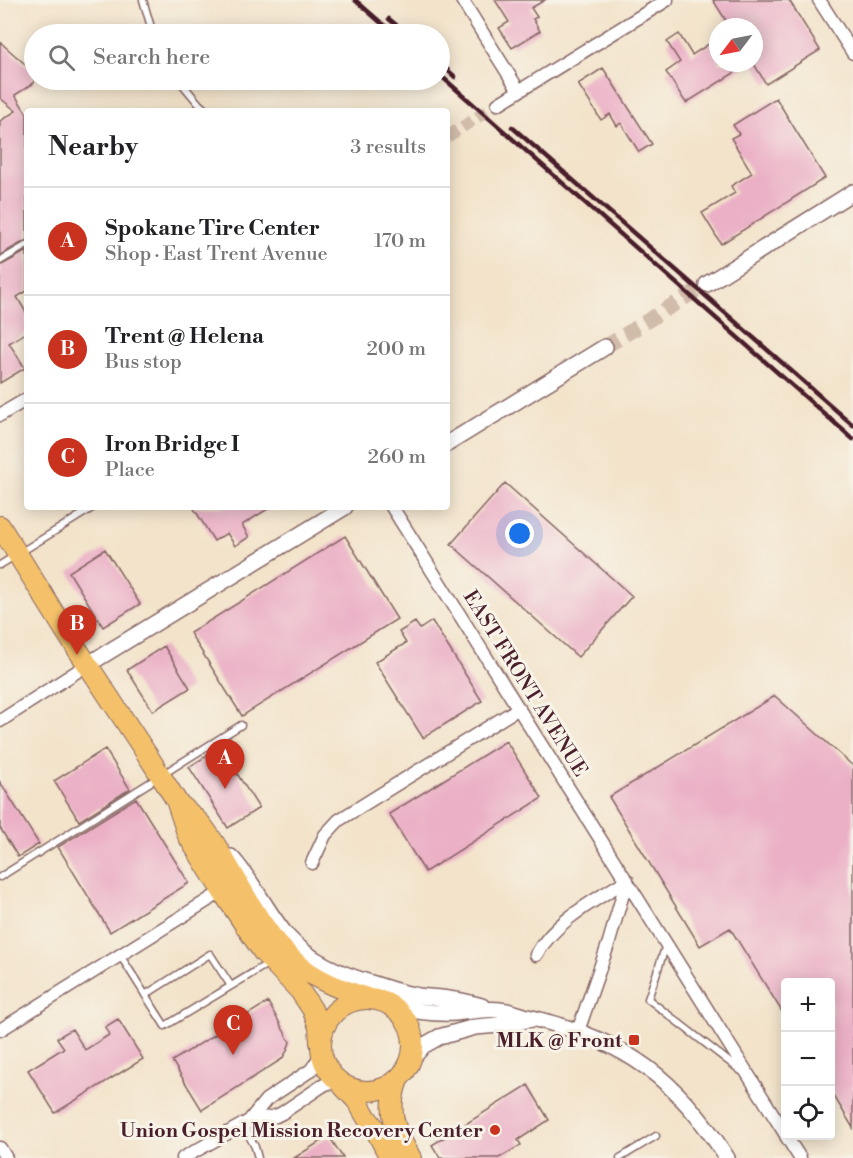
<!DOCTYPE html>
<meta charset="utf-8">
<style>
body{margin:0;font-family:"Libre Bodoni",serif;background:#f2f2f2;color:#202124}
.controls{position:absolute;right:18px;bottom:18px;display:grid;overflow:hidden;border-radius:6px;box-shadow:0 3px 15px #0003}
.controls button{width:54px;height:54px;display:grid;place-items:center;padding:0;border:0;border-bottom:2px solid #e0e0e0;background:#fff;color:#202124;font:30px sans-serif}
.compass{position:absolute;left:709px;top:18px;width:54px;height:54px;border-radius:50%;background:#fff;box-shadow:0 3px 15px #0003;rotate:238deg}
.you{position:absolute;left:520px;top:534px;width:21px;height:21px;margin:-15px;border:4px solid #fff;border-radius:50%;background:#1a73e8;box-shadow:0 0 0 9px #1a73e833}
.badge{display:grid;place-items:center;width:39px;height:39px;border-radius:50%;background:#c8321e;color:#fff;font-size:20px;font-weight:700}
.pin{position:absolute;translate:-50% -50px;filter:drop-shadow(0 2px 3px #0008)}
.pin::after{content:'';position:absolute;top:32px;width:21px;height:18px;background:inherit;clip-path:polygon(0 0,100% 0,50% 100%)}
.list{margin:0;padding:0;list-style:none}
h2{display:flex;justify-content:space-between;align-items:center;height:78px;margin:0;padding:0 24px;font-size:26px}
h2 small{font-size:20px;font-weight:400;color:#757577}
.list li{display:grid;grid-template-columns:39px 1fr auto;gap:18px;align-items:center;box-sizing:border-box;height:108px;padding:0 24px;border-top:2px solid #e0e0e0}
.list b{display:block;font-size:22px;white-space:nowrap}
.list p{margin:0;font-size:20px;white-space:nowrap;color:#757577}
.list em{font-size:20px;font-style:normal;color:#757577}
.icon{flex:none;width:33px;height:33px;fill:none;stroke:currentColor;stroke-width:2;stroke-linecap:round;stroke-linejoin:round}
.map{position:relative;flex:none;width:853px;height:1158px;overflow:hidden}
.search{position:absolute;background:#fff;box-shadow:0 3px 15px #0003;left:24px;top:24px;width:426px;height:66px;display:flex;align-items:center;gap:15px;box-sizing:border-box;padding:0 21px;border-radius:33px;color:#757577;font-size:22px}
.panel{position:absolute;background:#fff;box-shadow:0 3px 15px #0003;left:24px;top:108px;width:426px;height:402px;border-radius:6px}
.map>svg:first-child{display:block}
</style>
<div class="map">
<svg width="853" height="1158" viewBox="0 0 853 1158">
<rect width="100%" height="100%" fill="#f7f3e8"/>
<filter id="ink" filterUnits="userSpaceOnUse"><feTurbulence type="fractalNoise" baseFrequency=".0167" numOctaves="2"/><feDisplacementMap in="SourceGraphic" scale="12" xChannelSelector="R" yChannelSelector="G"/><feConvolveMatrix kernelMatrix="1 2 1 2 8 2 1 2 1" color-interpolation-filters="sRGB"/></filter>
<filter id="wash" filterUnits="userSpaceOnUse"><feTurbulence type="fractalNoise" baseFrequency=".008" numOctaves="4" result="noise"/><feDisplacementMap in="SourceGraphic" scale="24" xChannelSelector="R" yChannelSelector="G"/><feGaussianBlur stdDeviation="1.35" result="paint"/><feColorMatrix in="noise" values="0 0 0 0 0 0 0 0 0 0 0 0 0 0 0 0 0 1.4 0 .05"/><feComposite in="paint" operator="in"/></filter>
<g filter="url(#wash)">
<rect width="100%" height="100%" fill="#f3e3ca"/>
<g id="blocks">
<!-- building -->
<path fill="#ebb0c6" d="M495,0h50l-14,8 6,9 -4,2 7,12 -28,17 -13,-20 10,-6z
M713,0h76l31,50 -54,34 -12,-20v-37h-24z
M679,34l13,21 26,-17v25h32l-64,40 -20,-31 14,-10 -13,-20z
M0,42l34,30v11l-19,12 12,19v126l-27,15v-134l16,-10 -16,-13z
M603,68l49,76 -13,8 -18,-29 -4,3 -7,-12 -9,6 -23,-36z
M776,98l49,80 -104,66 -19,-31 33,-20 -4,-7 21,-13 -21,-35 8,-4 -6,-9z
M27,251v40l-10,6 10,17v18l-18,11 16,25 -25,15v-117z
M505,483l127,113 -54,61 -127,-113z
M193,507h78l-29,18 7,12 -14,9 -8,-13 -13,8z
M345,536l52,83 -155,97 -52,-83z
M105,549l35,55 -37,23 -34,-55z
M432,621l50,80 -59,37 -48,-76 31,-19 -7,-11 16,-10 5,7z
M164,646l26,42 -37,23 -26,-41z
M775,696l78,70v362l-22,-37v-109h-45v36l-56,-90 -30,18 -91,-149z
M506,741l36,57 -117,74 -36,-58z
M220,747l39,61 -31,20 -39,-61z
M105,749l25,40 -51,32 -25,-40z
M0,782l39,62 -21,13 -18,-29z
M136,798l53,85 -79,49 -52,-85z
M268,1002l22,40 -3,9 -5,8 -80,51 -30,-49z
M118,1019l25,40 -88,54 -27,-43 36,-22 -7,-10 15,-9 13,21 24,-15 -4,-8z
M528,1085l21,35 -31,20 3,5 -22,13h-59l-8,-13z
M329,1136l14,22h-49z"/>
</g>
</g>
<g filter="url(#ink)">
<use href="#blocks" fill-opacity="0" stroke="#856463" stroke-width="1.5"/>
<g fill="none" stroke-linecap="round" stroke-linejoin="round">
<!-- minor-tunnel -->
<path stroke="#d1bcaa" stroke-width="12" stroke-dasharray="12 6" stroke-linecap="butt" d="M447,137l51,-33"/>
<!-- tertiary-tunnel -->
<path stroke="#d1bcaa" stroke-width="15" stroke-dasharray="15 8" stroke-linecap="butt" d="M605,347l102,-63"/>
<defs>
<path id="service" d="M143,0l10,34
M179,80l20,24 8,7
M0,261l27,-16
M0,565l94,-58
M0,877l241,-152
M666,945l-18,54 93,72
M120,955l45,71 104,-63
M145,995l65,-41 21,32
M243,1124l12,23 3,11
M620,1158l36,-22"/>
<path id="minor" d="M462,0l57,91
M819,0l34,53
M498,104l169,-104
M0,415l27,-16
M392,507l394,628
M0,721l87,-56
M312,863l13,-28 14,-15 180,-112
M536,955c20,-35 58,-54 91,-75
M0,1030l226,-141
M578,1031l31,-89 18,-62
M249,1121l17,-21 45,-30 5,-7 5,-10
M786,1136l14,22
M0,1148l6,10
M183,1158l66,-37 27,-5 6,-3 40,-27 6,-3 11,-1"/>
<path id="tertiary" d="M707,284l146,-92
M447,444l158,-97
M87,665l258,-158
M231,857c22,24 35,54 56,79 24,26 53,38 87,48 13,4 26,9 40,11 14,3 28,2 41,5 9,1 18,4 27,6
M391,1005c21,6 42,9 64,8 15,-1 30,-5 45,-3 13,1 24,7 36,9 90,22 142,61 191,139
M411,1060l12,-14 16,-9 36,-10 24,-2 33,-6"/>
<path id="primary" d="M0,526l66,106 82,124 28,44 12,36 34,55 41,61 37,39 12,18 7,18 1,15
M178,803c9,8 19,16 26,25 31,42 51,98 90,133 21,19 46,28 73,37
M321 1045a46 46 0 1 1 92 0a46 46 0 1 1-92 0Z
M398,1080c-12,31 -3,51 13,78
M343,1086l14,15 10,17 7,9 16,31"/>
</defs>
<!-- service casing -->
<use href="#service" stroke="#856463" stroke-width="9"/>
<!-- minor casing -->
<use href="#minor" stroke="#856463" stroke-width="15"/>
<!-- tertiary casing -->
<use href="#tertiary" stroke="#856463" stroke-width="18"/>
<!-- primary casing -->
<use href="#primary" stroke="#856463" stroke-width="22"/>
<!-- service -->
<use href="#service" stroke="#fff" stroke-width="6"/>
<!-- minor -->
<use href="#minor" stroke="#fff" stroke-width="12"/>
<!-- tertiary -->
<use href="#tertiary" stroke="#fff" stroke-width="15"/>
<!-- primary -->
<use href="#primary" stroke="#f4c16a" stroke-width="20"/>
<!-- rail -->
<path stroke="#4a1f2b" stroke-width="4.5" d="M355,0l39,34
M389,19l18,15
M440,63l15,14
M440,75l413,364
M512,127c113,99 228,198 341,298"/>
</g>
</g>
<!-- markers -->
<g fill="#c8321e" stroke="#f7f3e8" stroke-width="2">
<rect x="628" y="1034" width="12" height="12" rx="3"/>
<circle cx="495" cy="1130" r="6"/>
</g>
<g text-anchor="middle" stroke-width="6" stroke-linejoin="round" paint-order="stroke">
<!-- street labels -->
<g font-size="20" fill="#4a1f2b" stroke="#f7f3e8">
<text transform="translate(526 683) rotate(58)" y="7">EAST FRONT AVENUE</text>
</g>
<!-- poi labels -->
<g font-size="20" font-weight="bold" fill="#4a1f2b" stroke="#f7f3e8" text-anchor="end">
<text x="622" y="1047">MLK @ Front</text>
<text x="483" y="1137">Union Gospel Mission Recovery Center</text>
</g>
</g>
</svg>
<div class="controls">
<button>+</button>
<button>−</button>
<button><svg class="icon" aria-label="locate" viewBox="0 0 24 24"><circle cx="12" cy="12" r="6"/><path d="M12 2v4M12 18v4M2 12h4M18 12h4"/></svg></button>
</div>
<svg class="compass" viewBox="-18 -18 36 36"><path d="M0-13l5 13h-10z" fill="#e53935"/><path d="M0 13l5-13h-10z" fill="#757577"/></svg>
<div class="you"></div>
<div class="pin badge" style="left:225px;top:789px">A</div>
<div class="pin badge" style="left:77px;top:655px">B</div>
<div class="pin badge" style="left:233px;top:1055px">C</div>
<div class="search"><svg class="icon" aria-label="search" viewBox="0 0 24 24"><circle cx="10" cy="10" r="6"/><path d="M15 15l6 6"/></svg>Search here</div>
<section class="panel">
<h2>Nearby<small>3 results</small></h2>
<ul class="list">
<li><span class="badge">A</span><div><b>Spokane Tire Center</b><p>Shop · East Trent Avenue</p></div><em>170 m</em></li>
<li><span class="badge">B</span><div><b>Trent @ Helena</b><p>Bus stop</p></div><em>200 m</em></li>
<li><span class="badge">C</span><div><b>Iron Bridge I</b><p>Place</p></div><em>260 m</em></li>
</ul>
</section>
</div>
